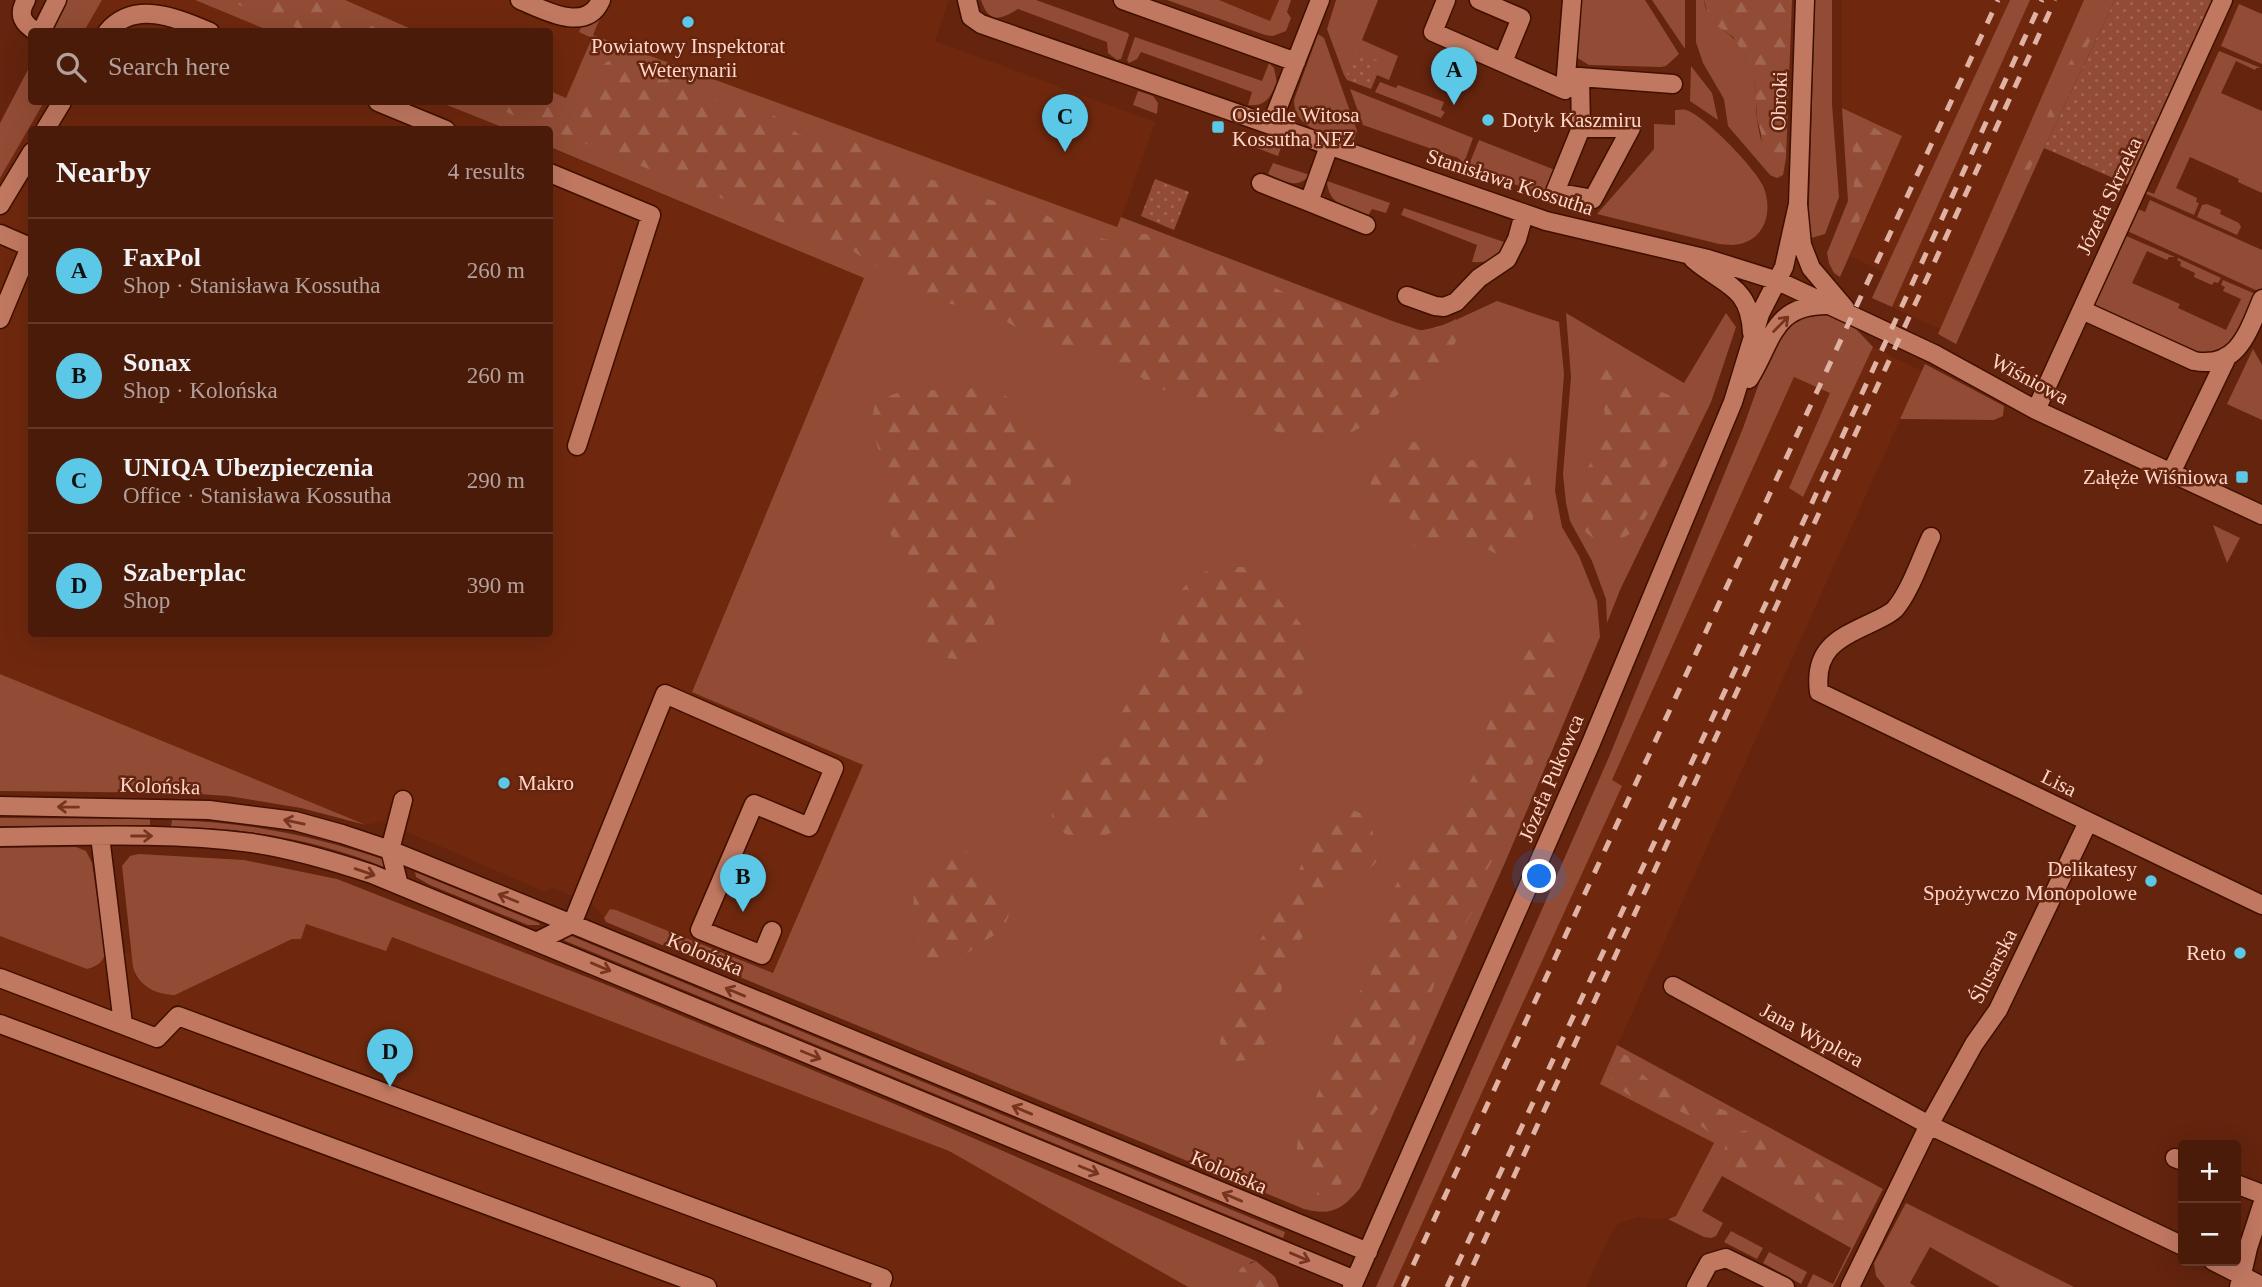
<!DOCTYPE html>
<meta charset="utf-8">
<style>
body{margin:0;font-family:"Times New Roman",serif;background:#552818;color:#f1f3f6}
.controls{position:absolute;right:21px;bottom:21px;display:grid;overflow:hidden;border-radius:7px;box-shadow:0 7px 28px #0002}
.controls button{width:63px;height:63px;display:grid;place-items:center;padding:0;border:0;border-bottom:2px solid #62392b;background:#4b1b0a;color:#f1f3f6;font:35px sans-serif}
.you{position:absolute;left:1540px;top:877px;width:24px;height:24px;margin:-18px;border:5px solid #fff;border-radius:50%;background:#1a73e8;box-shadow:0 0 0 10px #1a73e833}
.badge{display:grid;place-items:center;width:46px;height:46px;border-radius:50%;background:#5ac8e6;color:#111;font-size:23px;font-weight:700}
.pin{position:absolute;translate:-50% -58px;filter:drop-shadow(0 2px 4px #0008)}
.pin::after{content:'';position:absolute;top:37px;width:24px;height:21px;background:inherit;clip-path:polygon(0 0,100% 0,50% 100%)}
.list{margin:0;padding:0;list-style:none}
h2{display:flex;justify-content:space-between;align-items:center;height:91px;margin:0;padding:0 28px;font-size:30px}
h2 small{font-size:23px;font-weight:400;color:#b2a19c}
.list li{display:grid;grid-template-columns:46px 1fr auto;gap:21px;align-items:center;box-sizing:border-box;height:105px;padding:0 28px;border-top:2px solid #62392b}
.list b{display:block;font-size:26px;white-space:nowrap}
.list p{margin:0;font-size:23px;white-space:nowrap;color:#b2a19c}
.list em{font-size:23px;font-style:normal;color:#b2a19c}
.icon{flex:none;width:38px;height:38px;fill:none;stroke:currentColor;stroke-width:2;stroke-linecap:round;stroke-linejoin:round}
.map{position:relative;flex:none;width:2262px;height:1287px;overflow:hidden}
.search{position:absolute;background:#4b1b0a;box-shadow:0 7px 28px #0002;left:28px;top:28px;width:525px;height:77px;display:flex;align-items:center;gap:18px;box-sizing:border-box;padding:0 24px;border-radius:7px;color:#b2a19c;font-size:26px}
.panel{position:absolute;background:#4b1b0a;box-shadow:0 7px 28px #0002;left:28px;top:126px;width:525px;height:511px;border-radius:7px}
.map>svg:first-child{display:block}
</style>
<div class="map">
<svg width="2262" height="1287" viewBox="0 0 2262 1287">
<defs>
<pattern id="forest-firs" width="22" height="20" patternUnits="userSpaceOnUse" patternTransform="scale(1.75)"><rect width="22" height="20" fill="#924c35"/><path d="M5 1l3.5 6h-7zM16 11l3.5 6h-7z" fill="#a26551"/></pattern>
<pattern id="park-dots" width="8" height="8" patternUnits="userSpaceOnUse" patternTransform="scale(1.75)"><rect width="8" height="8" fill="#924c35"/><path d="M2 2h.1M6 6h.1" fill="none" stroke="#a26551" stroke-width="1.8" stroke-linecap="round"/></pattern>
</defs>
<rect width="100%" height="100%" fill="#64240e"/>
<!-- built -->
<path fill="#6f280e" d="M102,0h92l76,31 -188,1z
M345,0h249l-1,38 -27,60 -16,-7v-59l-134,-1z
M608,0h341l-14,41 220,81 -37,106 -525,-193z
M1219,0h60l-9,21z
M1842,0h168l-126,272 -34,-16 52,-120 -60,-28z
M2030,0h54l-144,329 -48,-22z
M40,102h398l68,27 -474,1v504h518v-486l314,130 -172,413 171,74 -90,208 -157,-63 -10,3 -2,5 -13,-15 -10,-4 -29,-11 -7,4 -163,-71 -16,4 -366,-151v-507z
M1873,347l49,24 -322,713 114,59 -38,73 -19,4 -18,-3 -20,6 -9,13 -24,51h-193l229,-501 -10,-5 182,-404 37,16 -42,95 14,9z
M305,924l81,26 6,-13 557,214 239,136h-1188v-351l87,33 7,-1 8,-7 2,-5 28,-3 3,23 11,11 21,8h8l117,-56h8z"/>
<!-- grass -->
<path fill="#924c35" d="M66,0h36l-18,31 -35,1z
M195,0h150l71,31h-146z
M981,0h55l92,33 1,2 -8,24 -4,1 -9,-7 -1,-11 -89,-33c-18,11 -29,15 -37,-9z
M1167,0h52l51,21 9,-21h12l-4,12 4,6 -5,13 -13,5 -8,-1z
M1336,0h42l-16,40 36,16 -9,24 -12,-5 -6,14 -24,-9 -3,-5 -17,-46z
M1577,0h68l34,54 -13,12 -5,1 -72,-2 -13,-8z
M1652,0h33v49z
M1696,0h8c4,31 31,29 40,54 4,10 9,21 11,31 2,11 0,22 2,33 2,19 9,39 13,57l-42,-49 -4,-27 -21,-36 -7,-21z
M1815,0h17v104l7,93 -14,37 -17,5z
M2010,0h20l-138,307 -20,-9z
M2084,0h31l-71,148 -88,196 -18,-10z
M2239,4l23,10v50l-41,-18z
M601,16l-8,19 524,192 4,-10 274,105 27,9 23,-6 52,-24 62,21 5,52 -9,117 7,36 17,29 18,45 3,36 -93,221 -147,330c-18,22 -29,28 -56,21l-698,-287 -2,-4 6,-9 6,1 157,63 90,-208 -171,-73 172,-414 -314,-131v-17l-43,-1 -68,-27h111v-11l16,7 26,-60 -13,-6 4,-9z
M1318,34l6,4 33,93 -4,11c-23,-8 -59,-11 -59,-42z
M1135,37l127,44 7,-18 5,5 3,15c-7,14 -11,24 -29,22l4,-13 -111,-40 -4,7 -8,4 -2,-3z
M2219,51l42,17h-5l-1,2 -19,-9 -15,32 41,18v82l-24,-11 1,-3 -49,-22 -14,31 21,10 -1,4 3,1 -5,12 -52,-23 2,-2 10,4z
M31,64l1,38h12l-44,76v-55z
M1691,66l21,27 6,27 -28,-19z
M1380,82l16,6 2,-3 46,17 -3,8 4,2 -4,6 -66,-26z
M1350,89l123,49 -9,25 -6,-5 -95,-33z
M1138,91l15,5 5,7 -1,11 -24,-9z
M1842,108l60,28 -62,141 -6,-4 -5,-10 -2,-10 21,-52z
M1675,110c4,0 8,-1 11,0 18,5 70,59 77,76 9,20 5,47 -17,56 -9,4 -18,3 -27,2l-122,-30 57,-65v-25l21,1z
M1248,139l35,2 -5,15 -32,-12z
M1479,140l76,30 -11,26 -5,3 -17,-5 -3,-8 -51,-19z
M1273,163l37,12c-13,15 -27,6 -42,-1z
M1327,181l63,22 -4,10 -14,-4 -4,7c-20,-8 -40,-11 -41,-35z
M2150,200l112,50v43l-139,-64 10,-22 12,5z
M2207,204l14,6 -1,4 19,9 2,4 -4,8 -40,-18 5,-12z
M1404,208l100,34c-7,17 -13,21 -32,20l5,-17 -76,-30z
M2124,235l51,22h-6l-2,3 -20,-9 -15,32 48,21 -2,4 48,22 15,-31 -18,-8 2,-4 -4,-2 2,-5 37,16 -19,43 -36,21 -116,-49z
M2178,258l43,20 -3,5 -4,-1 -2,3 -18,-8 1,-4 -15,-7 1,-4 -4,-2z
M1566,313l118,70 42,-70 10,14 -25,75 -91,188 -13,33 -1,-24 -14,-38 -22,-40 -4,-18 -3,-29 8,-97z
M1824,313l32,16 17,18 -70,150 -14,-9 41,-95 -36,-16 -182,403 10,6 -229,501h-17l233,-530 134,-329 32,-89 23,-22z
M2253,349l9,16v55l-35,-16z
M1925,364l79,42 -1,10 -9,4 -94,-1z
M2213,525l27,13 -13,25z
M0,674l366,151 -65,-17 -73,-12 -44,-3 -184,-2z
M0,818l150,1v6l-150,1z
M172,820c74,2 143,16 213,40l1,8c-67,-28 -142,-41 -215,-41z
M76,847l10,4 6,12 13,88c0,10 -8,16 -18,18l-87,-33v-88z
M139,854l105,6 93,19 270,106 290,120 359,156 -5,1 -20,25h-43l-239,-136 -557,-214 -6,14 -80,-27 -5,15h-9l-117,56c-18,0 -37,-9 -42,-28l-11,-101 8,-10z
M415,872l124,51 1,2h-12l-98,-40 -14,-8z
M569,935l716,297 -2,6 -720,-298z
M1617,1045l266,144 -50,98h-26l6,-13 20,10 18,-36 -129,-72 -20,35 21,12 -7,13 -5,2 -7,-1 -36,-18 8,-3 38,-73 -114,-59z
M1906,1203l168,84h-74l-70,-40 -20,36 6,4h-31l-9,-11 -2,-13z
M1731,1231l32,17 -6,11 -33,-17z
M1769,1252l38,20 -6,12 -38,-21z"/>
<!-- forest -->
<path fill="url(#forest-firs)" d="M227,0h98l56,31h-77z
M1704,0h88l-6,158 -3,17 -6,3 -7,-3 -8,-23 -1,-18 -4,-16 -2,-34 -11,-30 -11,-17 -23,-16z
M2101,0h8l-81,173 -5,-3v-4l14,-24 29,-72z
M615,58l18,2 13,5 50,31 34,6h13l20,5 35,27 25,5 31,3 28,13 15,13 17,7 41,11 35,14 37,8 19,7 18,11 27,10 26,6 19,-8h10l44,24 33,6 22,8 38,20 39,6 20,6 17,6 29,25c23,-4 47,-4 68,-16l1,20 -10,19 -22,19 -27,17 -29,29 -19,10 -12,3 -53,-1 -28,-11 -39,-22 -63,-14 -26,-20 -23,-12 -12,-5 -49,-8 -60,-33 -34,-6 -41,-15 -57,-38 -372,-149h69v-3l22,5c26,-12 13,-34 43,-46z
M1855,119c12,4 35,15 36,28l-8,18 -5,19 -16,25 -5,21 -5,4 -4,-2 -2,-13 8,-34 -1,-38 -5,-16 1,-7z
M1607,368l80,35 4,15c-5,9 -9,20 -14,29 -7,12 -15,24 -19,38 -5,15 -9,32 -21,43 -33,31 -69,4 -60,-37 2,-9 9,-20 14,-29 19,-41 17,-44 4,-86z
M960,388l30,1 12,4 7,6 20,38 29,18 8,10 5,11 -1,12 -10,18c-22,7 -25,25 -38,42 -9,12 -21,19 -26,34 -8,26 11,63 -23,75 -15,5 -34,2 -43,-11 -13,-18 -7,-48 -11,-68 -5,-27 -28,-36 -34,-54 -5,-16 2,-32 0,-48 -3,-28 -18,-41 -10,-72 30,-21 53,-10 85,-16z
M1413,442c18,0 30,18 49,19 19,1 40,-14 58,-1 18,15 20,89 -7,96 -18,4 -29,-14 -45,-16 -20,-3 -26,24 -55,5 -3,-10 0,-18 -3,-27 -11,-3 -23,-3 -31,-11 -20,-18 -1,-50 18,-60 4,-3 11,-3 16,-5z
M1246,567c22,7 26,24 39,41 5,5 11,9 15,15 19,27 12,59 -6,83 -7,9 -14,16 -20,26 -5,9 -6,20 -11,29 -9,19 -25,42 -44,53 -25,15 -51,4 -78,9 -25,4 -56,30 -79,8 -10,-8 -11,-14 -10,-27 4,-60 50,-27 63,-57 4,-9 2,-18 4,-26 3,-14 15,-25 22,-37 5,-9 10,-18 14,-28 11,-25 14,-57 36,-76 14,-13 37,-13 55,-13z
M1548,617l8,4 4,19 -5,19 3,40 -2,22 -20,34 -12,31 -10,34 -28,52 -10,34 -35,58 -32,95 -22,38 -20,26 -28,65c-25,24 -42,-14 -42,-36 0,-25 14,-42 23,-64 9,-25 13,-51 25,-75 8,-16 22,-27 28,-45 4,-11 8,-23 11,-35 3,-16 3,-31 11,-46 21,-39 57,-67 76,-107 10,-21 11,-46 22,-66 8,-15 21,-28 28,-45 7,-18 3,-46 27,-52z
M1346,809c20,3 25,11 28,29 2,9 4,14 3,23 -9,11 -19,14 -30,22 -13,9 -22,18 -30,30 -13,19 -25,41 -32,63 -10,30 -11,98 -62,83l-3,-18 4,-12 5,-30 15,-35 44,-66 27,-68 8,-9z
M952,850c24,0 25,8 37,26 6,9 16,15 19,27 6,24 -17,34 -33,44 -7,5 -14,14 -22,17 -9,3 -17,3 -27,3l-10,-10 3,-18 -6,-16 1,-33 11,-16 15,-10z
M1622,1054l6,2 5,10 17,15 29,7 26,15 29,11 2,10 -14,10c-15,2 -21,-10 -32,-18 -26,-15 -62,-10 -79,-38l7,-23z
M1756,1130c14,5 20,14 32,22 8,5 18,2 26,6 10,5 12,14 20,20 14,9 23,-7 34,22l-8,21 -6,5 -21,-6 -16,-20 -19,-11 -12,-16 -7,-3 -27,4 -17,-7 -12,-12 4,-16 15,-8z
M1256,1261l19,16 4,10h-48l10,-19z"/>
<!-- park -->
<path fill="url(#park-dots)" d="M2115,0h103l-84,187 -90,-39z
M1356,52l23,9 -10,26 -23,-9z
M1155,179l34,13 -15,38 -33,-14z"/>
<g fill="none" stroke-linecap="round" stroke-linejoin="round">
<defs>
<path id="minor" d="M26,0c-9,15 -3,24 11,32
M520,0c24,10 66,34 81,0
M967,0l4,17 10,7 565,197 162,38 70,22 156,73 102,56 226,105
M1123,0l173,62
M1446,0l-13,32 132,58 1,-14
M1479,0l42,18 -18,44
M1572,0l-6,76 107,8
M1805,0l-7,204 4,41 9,23 34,40
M41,32l16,-32
M107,32c27,-32 68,-15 103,0
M1580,77l1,51 -26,64 38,7 38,-71h-50
M378,102l68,28
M1271,125l49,-125
M45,130l17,-28
M1329,146l-20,56 57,23
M550,173l101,42 -74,231
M1261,183l48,19
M0,205l32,-53
M0,234l30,13 -30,72
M1693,259c31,27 57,26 59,74
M1407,296l28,10 9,1 12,-5 23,-24 28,-19 10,-20 7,-25
M2082,310l112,51c44,8 54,-29 68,-62
M1749,379c24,-38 23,-75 80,-74
M2036,410l187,-410
M2171,473l56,-116
M1931,537c-10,21 -21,55 -36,72 -5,5 -12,8 -18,11 -35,17 -64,26 -58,72l443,213
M0,806l209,4 86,11 47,13 48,16 182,74 796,328
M100,836l23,188
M0,837c84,-1 169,-5 252,6 41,6 81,18 120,31l983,406
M399,885l-9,-35 13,-50
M538,941l34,-17 93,-230 169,74 -25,59 -55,-23 -54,126 62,25 10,-24
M0,978l157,60 21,-22 705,262 -3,9
M1673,986l256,139 254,121
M0,1024l707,263
M2175,1158l8,3
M2236,1184l26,10
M2213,1261l49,25
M1352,1287l239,-544 142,-341 27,-88 24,-47 14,-63
M1696,1287l13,-24 17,-5 59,29
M1850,1287l79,-162 45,-81 24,-34 90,-188
M2239,1287l9,-39 14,-43"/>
</defs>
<!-- minor casing -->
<use href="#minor" stroke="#3f1001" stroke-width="21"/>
<!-- minor -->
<use href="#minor" stroke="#c17861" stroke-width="18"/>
<!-- rail -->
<path stroke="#dfb2a3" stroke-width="5" stroke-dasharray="12 12" stroke-linecap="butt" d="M1403,1287l595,-1287
M1447,1287l326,-699 269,-588
M1463,1287l592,-1287"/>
</g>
<!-- one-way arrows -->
<defs><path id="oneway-shaft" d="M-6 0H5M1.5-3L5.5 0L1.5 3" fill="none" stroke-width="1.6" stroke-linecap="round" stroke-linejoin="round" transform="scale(1.75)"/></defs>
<g stroke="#77351f">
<use href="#oneway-shaft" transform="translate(1781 324) rotate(-45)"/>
<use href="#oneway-shaft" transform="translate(68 807) rotate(-179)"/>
<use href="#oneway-shaft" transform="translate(294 822) rotate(-168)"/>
<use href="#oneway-shaft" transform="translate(142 836)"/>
<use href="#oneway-shaft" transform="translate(365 872) rotate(19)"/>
<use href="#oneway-shaft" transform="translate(508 898) rotate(-158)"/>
<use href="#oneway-shaft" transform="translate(601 967) rotate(23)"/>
<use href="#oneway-shaft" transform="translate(735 992) rotate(-157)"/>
<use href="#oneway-shaft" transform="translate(811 1055) rotate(22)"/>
<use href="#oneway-shaft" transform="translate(1022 1110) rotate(-157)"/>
<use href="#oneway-shaft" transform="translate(1089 1170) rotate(22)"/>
<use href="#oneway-shaft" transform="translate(1232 1197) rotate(-157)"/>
<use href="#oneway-shaft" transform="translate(1300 1257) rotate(23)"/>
</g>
<!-- markers -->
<g fill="#5ac8e6" stroke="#64240e" stroke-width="2.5">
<circle cx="688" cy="22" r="7"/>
<circle cx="1488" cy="120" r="7"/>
<rect x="1211" y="120" width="14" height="14" rx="3.5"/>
<rect x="2235" y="470" width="14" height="14" rx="3.5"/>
<circle cx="504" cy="783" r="7"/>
<circle cx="2151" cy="881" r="7"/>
<circle cx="2240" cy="953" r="7"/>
</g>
<g text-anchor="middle" stroke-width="5" stroke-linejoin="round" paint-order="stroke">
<!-- poi labels -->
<g font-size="21" fill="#ffd6c9" stroke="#64240e" text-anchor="start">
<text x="688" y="53" text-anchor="middle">Powiatowy Inspektorat<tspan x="688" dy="24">Weterynarii</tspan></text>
<text x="1232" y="122">Osiedle Witosa<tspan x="1232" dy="24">Kossutha NFZ</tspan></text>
<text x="1502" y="127">Dotyk Kaszmiru</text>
<text x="2228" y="484" text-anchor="end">Załęże Wiśniowa</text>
<text x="518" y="790">Makro</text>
<text x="2137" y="876" text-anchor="end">Delikatesy<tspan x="2137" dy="24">Spożywczo Monopolowe</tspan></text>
<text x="2226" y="960" text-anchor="end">Reto</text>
</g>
<!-- street labels -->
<g font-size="21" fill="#ffd6c9" stroke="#64240e">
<text transform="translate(1779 101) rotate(-88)" y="7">Obroki</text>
<text transform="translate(1510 182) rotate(18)" y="7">Stanisława Kossutha</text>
<text transform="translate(2109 196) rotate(-65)" y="7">Józefa Skrzeka</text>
<text transform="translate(2030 379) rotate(28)" y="7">Wiśniowa</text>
<text transform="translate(1551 778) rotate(-67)" y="7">Józefa Pukowca</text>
<text transform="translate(2059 783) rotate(26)" y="7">Lisa</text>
<text transform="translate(160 786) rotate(2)" y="7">Kolońska</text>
<text transform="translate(705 954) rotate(23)" y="7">Kolońska</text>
<text transform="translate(1993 966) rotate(-63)" y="7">Ślusarska</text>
<text transform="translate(1812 1035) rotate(28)" y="7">Jana Wyplera</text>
<text transform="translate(1229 1172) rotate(23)" y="7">Kolońska</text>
</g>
</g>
</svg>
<div class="controls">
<button>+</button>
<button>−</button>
</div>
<div class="you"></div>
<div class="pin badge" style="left:1454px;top:105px">A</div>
<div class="pin badge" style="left:743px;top:912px">B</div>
<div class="pin badge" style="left:1065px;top:152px">C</div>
<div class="pin badge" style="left:390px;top:1087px">D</div>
<div class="search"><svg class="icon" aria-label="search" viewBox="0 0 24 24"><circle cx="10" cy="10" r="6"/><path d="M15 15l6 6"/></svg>Search here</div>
<section class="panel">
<h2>Nearby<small>4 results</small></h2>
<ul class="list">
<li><span class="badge">A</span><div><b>FaxPol</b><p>Shop · Stanisława Kossutha</p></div><em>260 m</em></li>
<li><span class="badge">B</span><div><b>Sonax</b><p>Shop · Kolońska</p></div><em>260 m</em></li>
<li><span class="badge">C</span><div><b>UNIQA Ubezpieczenia</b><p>Office · Stanisława Kossutha</p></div><em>290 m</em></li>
<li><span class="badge">D</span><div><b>Szaberplac</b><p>Shop</p></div><em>390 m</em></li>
</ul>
</section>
</div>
